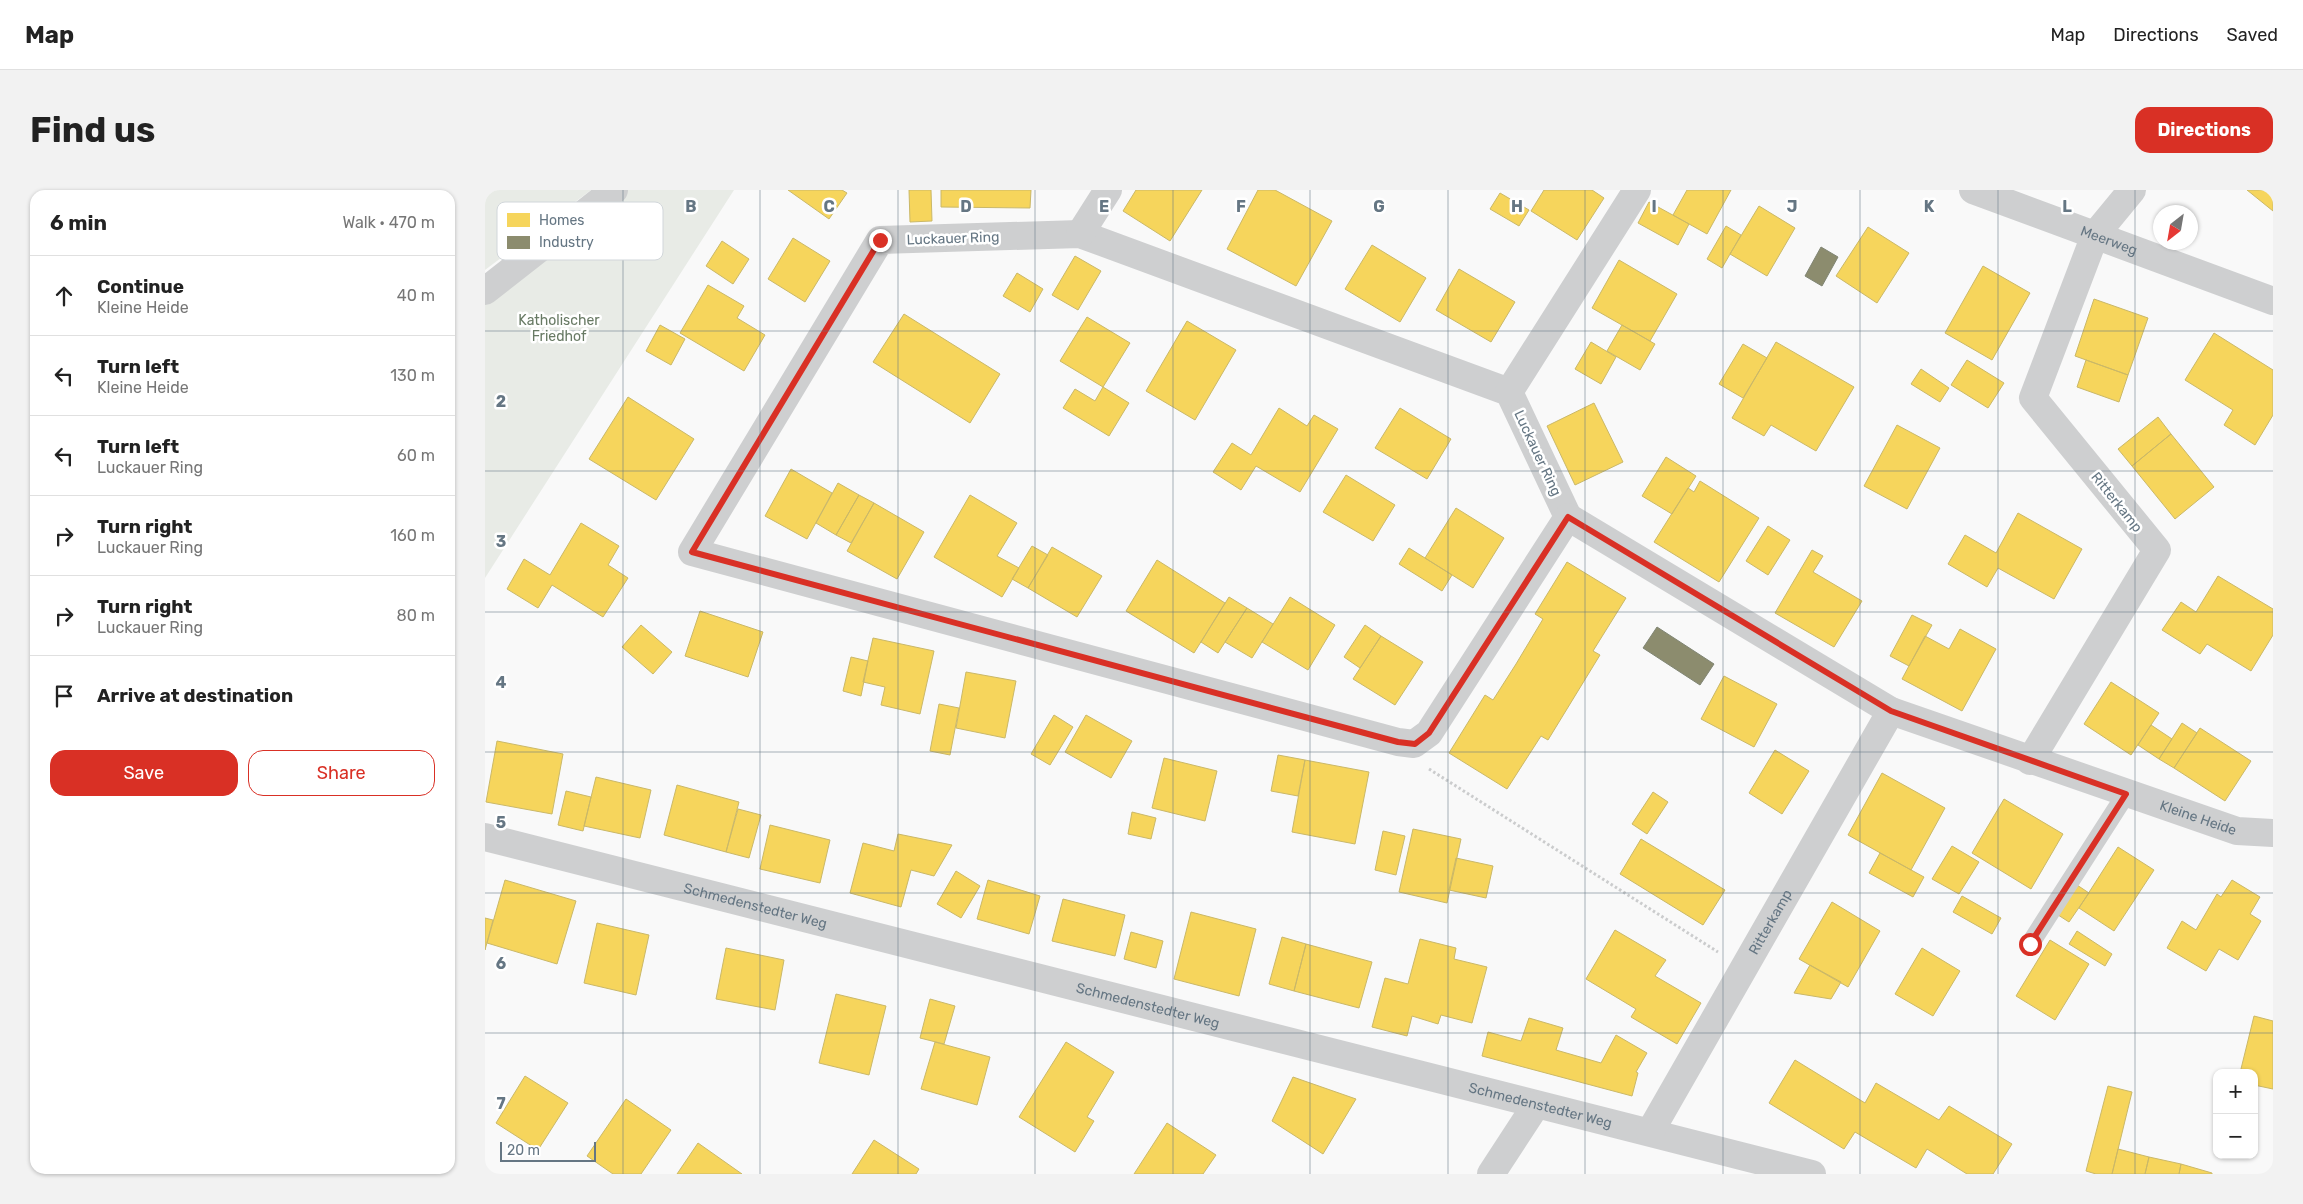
<!DOCTYPE html>
<meta charset="utf-8">
<style>
body{margin:0;font-family:Rubik,sans-serif;background:#f2f2f2;color:#222}
.controls{position:absolute;right:15px;bottom:15px;display:grid;overflow:hidden;border-radius:10px;box-shadow:0 1px 4px #0004}
.controls button{width:45px;height:45px;display:grid;place-items:center;padding:0;border:0;border-bottom:1px solid #e0e0e0;background:#fff;color:#222;font:25px sans-serif}
.compass{position:absolute;left:1668px;top:15px;width:45px;height:45px;border-radius:50%;background:#fff;box-shadow:0 1px 4px #0004;rotate:211deg}
.scale{position:absolute;left:15px;bottom:12px;width:96px;box-sizing:border-box;padding-left:5px;border:2px solid #657683;border-top:0;font-size:14px;line-height:18px;white-space:nowrap;color:#657683;-webkit-text-stroke:4px #fff;paint-order:stroke}
.stop{position:absolute;width:15px;height:15px;margin:-11px;border:4px solid #d93025;border-radius:50%;background:#fff}
.stop.end{background:#d93025;border-color:#fff;box-shadow:0 1px 5px #0008}
.list{margin:0;padding:0;list-style:none}
h2{display:flex;justify-content:space-between;align-items:center;height:65px;margin:0;padding:0 20px;font-size:21px}
h2 small{font-size:16px;font-weight:400;color:#767676}
.list li{display:grid;grid-template-columns:32px 1fr auto;gap:15px;align-items:center;box-sizing:border-box;height:80px;padding:0 20px;border-top:1px solid #e0e0e0}
.list b{display:block;font-size:19px;white-space:nowrap}
.list p{margin:0;font-size:16px;white-space:nowrap;color:#767676}
.list em{font-size:16px;font-style:normal;color:#767676}
.actions{display:flex;gap:10px;padding:15px 20px}
.actions a{flex:1;padding:11px 0;border:1px solid #d93025;border-radius:15px;text-align:center;font-size:18px;color:#d93025}
.actions .main{background:#d93025;color:#fff}
.icon{flex:none;width:28px;height:28px;fill:none;stroke:currentColor;stroke-width:2;stroke-linecap:round;stroke-linejoin:round}
.map{position:relative;flex:none;width:1788px;height:984px;overflow:hidden;border-radius:15px}
header{display:flex;align-items:center;gap:30px;box-sizing:border-box;height:70px;padding:0 25px;background:#fff;border-bottom:1px solid #e0e0e0}
header strong{font-size:24px}
nav{display:flex;gap:28px;margin-inline-start:auto;font-size:18px}
.intro{display:flex;align-items:center;justify-content:space-between;box-sizing:border-box;height:120px;padding:0 30px}
h1{margin:0;font-size:35px}
.button{padding:12px 22px;border-radius:15px;background:#d93025;color:#fff;font-size:18px;font-weight:700}
main{display:flex;gap:30px;padding:0 30px}
aside{flex:1;background:#fff;border-radius:15px;box-shadow:0 1px 4px #0004}
.map>svg:first-child{display:block}
</style>
<header>
<strong>Map</strong>
<nav><a>Map</a><a>Directions</a><a>Saved</a></nav>
</header>
<div class="intro"><h1>Find us</h1><a class="button">Directions</a></div>
<main>
<aside>
<h2>6 min<small>Walk · 470 m</small></h2>
<ul class="list">
<li><svg class="icon" aria-label="ahead" viewBox="0 0 24 24"><path d="M12 20V5M6 11l6-6 6 6"/></svg><div><b>Continue</b><p>Kleine Heide</p></div><em>40 m</em></li>
<li><svg class="icon" aria-label="left" viewBox="0 0 24 24"><path d="M17 20v-9H6M10 6l-5 5 5 5"/></svg><div><b>Turn left</b><p>Kleine Heide</p></div><em>130 m</em></li>
<li><svg class="icon" aria-label="left" viewBox="0 0 24 24"><path d="M17 20v-9H6M10 6l-5 5 5 5"/></svg><div><b>Turn left</b><p>Luckauer Ring</p></div><em>60 m</em></li>
<li><svg class="icon" aria-label="right" viewBox="0 0 24 24"><path d="M7 20v-9h11M14 6l5 5-5 5"/></svg><div><b>Turn right</b><p>Luckauer Ring</p></div><em>160 m</em></li>
<li><svg class="icon" aria-label="right" viewBox="0 0 24 24"><path d="M7 20v-9h11M14 6l5 5-5 5"/></svg><div><b>Turn right</b><p>Luckauer Ring</p></div><em>80 m</em></li>
<li><svg class="icon" aria-label="arrive" viewBox="0 0 24 24"><path d="M6 21V4h12l-3 4 3 4H6"/></svg><div><b>Arrive at destination</b></div></li>
</ul>
<div class="actions"><a class="main">Save</a><a>Share</a></div>
</aside>
<div class="map">
<svg width="1788" height="984" viewBox="0 0 1788 984">
<rect width="100%" height="100%" fill="#f9f9f9"/>
<!-- green -->
<path fill="#e8ebe6" d="M0,0h106l-106,80z
M135,0h114l-249,388v-284z"/>
<!-- homes -->
<path fill="#f6d55c" stroke="#cab868" d="M303,0h54l5,3 -18,26z
M424,0h22l1,31 -22,1z
M456,0h90l-1,18 -89,-1z
M651,0h66l-32,51 -47,-30z
M773,0h17l57,31 -36,65 -69,-37z
M1059,0h48l12,8 -27,42 -46,-29z
M1202,0h44l-24,44 -34,-19z
M1762,0h26v21z
M1015,3l29,17 -10,16 -29,-17z
M1164,12l40,22 -11,21 -40,-22z
M1274,16l36,22 -28,48 -37,-22z
M1241,36l15,9 -19,33 -15,-9z
M1383,37l41,26 -32,50 -41,-27z
M308,48l37,23 -25,41 -37,-23z
M237,51l27,18 -16,25 -27,-18z
M887,55l54,33 -26,44 -55,-33z
M590,66l26,15 -23,39 -26,-15z
M1134,70l58,34 -27,47 -58,-33z
M1498,76l47,27 -38,67 -47,-27z
M974,79l56,33 -24,40 -55,-32z
M532,83l26,16 -13,23 -27,-16z
M223,95l36,21 -7,12 28,17 -21,36 -64,-38z
M1609,109l54,19 -20,57 -53,-19z
M419,124l96,60 -30,49 -97,-61z
M602,127l43,26 -27,44 -43,-26z
M702,131l49,29 -41,70 -49,-29z
M175,135l25,14 -14,26 -25,-14z
M1137,135l33,19 -15,26 -33,-19z
M1729,143l59,37v45l-18,30 -31,-20 9,-15 -48,-30z
M1106,152l25,15 -15,27 -26,-15z
M1291,152l78,45 -38,64 -45,-26 -7,11 -32,-18z
M1258,154l24,14 -24,40 -24,-14z
M1482,170l37,23 -16,25 -37,-23z
M1601,170l42,15 -9,27 -42,-15z
M1436,179l28,19 -9,14 -29,-18z
M618,197l26,16 -20,33 -46,-28 12,-19 20,12z
M143,207l66,42 -38,61 -67,-41z
M1109,213l29,59 -48,23 -28,-59z
M794,218l28,18 7,-11 24,14 -38,63 -44,-26 -15,24 -28,-18 19,-29 19,12z
M915,218l51,31 -24,40 -52,-31z
M1673,227l13,17 -39,32 -14,-17z
M1412,235l43,23 -33,61 -43,-23z
M1686,244l43,53 -39,32 -43,-53z
M1181,267l30,19 -24,38 -30,-18z
M306,279l41,24 -25,46 -42,-23z
M861,285l49,30 -22,36 -50,-29z
M1215,291l59,37 -40,64 -65,-40 34,-54 6,4z
M353,293l21,12 -23,40 -20,-12z
M374,305l15,8 -23,40 -15,-8z
M485,305l47,28 -20,33 22,12 -17,29 -68,-40z
M389,313l50,29 -27,47 -50,-28z
M971,318l48,30 -31,50 -48,-30z
M1533,323l64,36 -28,50 -56,-31 -11,19 -39,-23 17,-29 31,18z
M96,333l38,23 -11,19 20,13 -25,39 -51,-32 -14,23 -31,-19 17,-30 26,16z
M1283,336l22,14 -22,35 -22,-14z
M547,356l16,9 -20,33 -16,-9z
M567,357l50,29 -25,41 -49,-29z
M924,358l43,27 -10,16 -43,-27z
M1327,360l11,6 -10,16 49,29 -28,46 -59,-34z
M672,370l68,43 -31,50 -68,-42z
M1082,372l59,36 -33,53 7,4 -52,85 -7,-4 -34,53 -58,-36 36,-58 8,5 23,-36 27,-45 -8,-5z
M1733,386l55,33v26l-22,36 -44,-27 -7,10 -38,-24 19,-28 15,10z
M744,407l18,11 -29,45 -17,-11z
M805,407l45,28 -27,45 -46,-28z
M762,418l26,16 -21,34 -27,-16z
M215,421l63,21 -15,45 -63,-21z
M1427,425l20,10 -23,41 -19,-10z
M156,435l31,27 -19,22 -31,-27z
M880,435l16,11 -21,32 -16,-11z
M1475,439l36,20 -34,62 -60,-32 23,-43 24,13z
M896,446l42,26 -28,43 -42,-26z
M388,448l61,13 -14,63 -39,-9 4,-18 -22,-5z
M366,467l17,4 -7,35 -18,-5z
M481,482l50,9 -11,57 -49,-10z
M1239,486l53,28 -23,43 -53,-28z
M1626,492l48,31 -28,42 -47,-31z
M454,514l20,4 -9,47 -20,-4z
M569,525l19,12 -23,38 -19,-11z
M601,525l46,26 -21,37 -46,-26z
M1697,533l15,10 -23,35 -15,-9z
M1666,535l21,14 -13,20 -21,-14z
M1715,538l51,33 -26,40 -51,-33z
M12,551l66,13 -11,60 -66,-12z
M1290,560l34,21 -27,43 -33,-21z
M793,565l27,5 -7,36 -27,-5z
M679,568l53,13 -12,50 -53,-13z
M820,570l64,12 -14,72 -63,-12z
M1397,583l63,35 -34,62 -63,-35z
M111,587l55,13 -11,48 -56,-12z
M192,595l62,17 -13,50 -62,-17z
M81,601l25,6 -8,34 -25,-6z
M1168,602l15,10 -21,32 -15,-10z
M1519,609l59,35 -32,55 -59,-36z
M253,619l23,6 -12,43 -23,-6z
M647,622l24,6 -5,21 -23,-5z
M285,635l60,15 -10,43 -60,-14z
M928,639l48,10 -14,64 -48,-11z
M898,641l22,5 -9,39 -21,-5z
M413,644l54,11 -18,31 -23,-6 -10,37 -51,-14 13,-50 31,8z
M1156,649l84,51 -22,35 -83,-51z
M1467,656l27,16 -20,32 -27,-15z
M1633,657l36,23 -40,61 -35,-23z
M1395,663l44,24 -11,20 -44,-24z
M971,668l37,8 -7,32 -37,-8z
M471,681l24,15 -19,32 -24,-14z
M20,690l71,21 -19,63 -70,-21z
M503,690l52,16 -11,38 -52,-15z
M1747,690l28,17 -10,17 11,7 -23,39 -19,-11 -13,22 -39,-23 15,-27 14,9 21,-36 4,3z
M1589,693l15,10 -20,29 -14,-9z
M1477,706l39,22 -9,16 -39,-22z
M578,709l62,16 -10,41 -63,-15z
M1347,712l48,29 -32,56 -49,-28z
M706,722l65,17 -17,67 -65,-17z
M0,728l8,2 -8,30z
M112,733l52,12 -13,60 -52,-12z
M1130,740l51,30 -11,16 46,27 -24,41 -46,-27 5,-8 -50,-30z
M1592,741l35,23 -7,12 -36,-22z
M646,742l32,9 -7,27 -32,-9z
M797,747l24,7 -12,47 -25,-7z
M935,749l36,9 -2,11 33,8 -15,56 -31,-8 -3,9 -26,-8 -5,20 -35,-9 13,-49 23,6z
M1565,750l39,24 -34,56 -39,-24z
M821,754l66,18 -13,46 -65,-17z
M241,758l58,12 -9,50 -59,-11z
M1437,758l38,23 -27,45 -38,-22z
M1325,775l31,17 -10,17 -37,-6z
M351,804l50,12 -17,69 -50,-12z
M445,809l25,7 -11,38 -24,-6z
M1769,826l19,5v68l-19,-4v-12h-14z
M1044,828l34,10 -7,22 45,13 15,-28 31,18 -11,19 2,1 -6,23 -150,-40 6,-24 33,9z
M450,852l55,15 -13,48 -56,-16z
M581,852l48,30 -27,45 7,4 -19,31 -56,-35z
M1310,870l70,43 11,-20 63,37 10,-14 63,38 -19,30h-26l-40,-25 -11,19 -61,-36 -11,17 -75,-46z
M40,886l43,27 -30,47 -42,-27z
M808,887l63,22 -33,55 -51,-33z
M1623,896l24,6 -20,82h-16l-10,-3z
M141,909l45,31 -30,44h-28l-26,-18z
M682,933l49,32 -13,19h-69z
M389,950l45,29 -3,5h-64z
M213,953l44,31h-65z
M1633,959l31,8 -4,17h-33z
M1664,967l32,7 -2,10h-34z
M1696,974l31,9v1h-33z"/>
<!-- industry -->
<path fill="#8c8c6e" stroke="#808574" d="M1336,57l17,10 -16,29 -17,-10z
M1172,437l57,37 -14,21 -57,-37z"/>
<g fill="none" stroke-linecap="round" stroke-linejoin="round">
<!-- path -->
<path stroke="#cbcccd" stroke-width="3" stroke-dasharray="2.5 2.5" stroke-linecap="butt" d="M944,579l289,183"/>
<!-- lane -->
<path stroke="#cecfd0" stroke-width="19" d="M1545,754l96,-150"/>
<!-- street -->
<g stroke="#cecfd0" stroke-width="28">
<path id="s1" d="M1488,0l300,111"/>
<path d="M595,44l429,158 59,125 -139,216 -15,11 -16,-2 -706,-190 188,-312z"/>
<path d="M595,44l28,-44"/>
<path d="M0,101l129,-101"/>
<path d="M1024,202l128,-202"/>
<path id="s2" d="M1083,327l323,194 346,120 36,2"/>
<path d="M1545,571l127,-211 -124,-152 62,-163 37,-45"/>
<path id="s3" d="M0,647l1327,337"/>
<path id="s4" d="M1165,942l241,-421"/>
<path d="M1006,984l45,-69"/>
</g>
</g>
<g fill="none" stroke-linecap="round" stroke-linejoin="round">
<!-- route -->
<path stroke="#d93025" stroke-width="6" d="M395,50l-188,312 706,190 17,2 14,-11 139,-216 323,194 235,83 -96,150"/>
</g>
<!-- grid -->
<path fill="none" stroke="#657683" stroke-width="1" stroke-opacity="0.55" d="M138,0v984M275,0v984M413,0v984M550,0v984M688,0v984M825,0v984M963,0v984M1100,0v984M1238,0v984M1375,0v984M1513,0v984M1650,0v984M0,141h1788M0,281h1788M0,422h1788M0,562h1788M0,703h1788M0,843h1788"/>
<g text-anchor="middle" stroke-width="5" stroke-linejoin="round" paint-order="stroke">
<!-- street labels -->
<g font-size="14" fill="#657683" stroke="#fff">
<text transform="translate(468 48) rotate(-2)" y="5">Luckauer Ring</text>
<text dy="5" stroke="none"><textPath href="#s1" startOffset="145">Meerweg</textPath></text>
<text transform="translate(1053 263) rotate(65)" y="5">Luckauer Ring</text>
<text transform="translate(1632 312) rotate(51)" y="5">Ritterkamp</text>
<text dy="5" stroke="none"><textPath href="#s2" startOffset="702">Kleine Heide</textPath></text>
<text dy="5" stroke="none"><textPath href="#s3" startOffset="279">Schmedenstedter Weg</textPath></text>
<text dy="5" stroke="none"><textPath href="#s4" startOffset="242">Ritterkamp</textPath></text>
<text dy="5" stroke="none"><textPath href="#s3" startOffset="684">Schmedenstedter Weg</textPath></text>
<text dy="5" stroke="none"><textPath href="#s3" startOffset="1089">Schmedenstedter Weg</textPath></text>
</g>
<!-- park labels -->
<g font-size="14" fill="#687a64" stroke="#fff">
<text x="74" y="135">Katholischer<tspan x="74" dy="16">Friedhof</tspan></text>
</g>
</g>
<!-- legend -->
<rect x="12" y="12" width="166" height="58" rx="8" fill="#fff" stroke="#d1d6da" stroke-width="1"/>
<rect x="22" y="23" width="23" height="14" fill="#f6d55c"/>
<rect x="22" y="46" width="23" height="13" fill="#8c8c6e"/>
<g font-size="14" fill="#657683">
<text x="54" y="35">Homes</text>
<text x="54" y="57">Industry</text>
</g>
<g font-size="16" text-anchor="middle" font-weight="bold" fill="#657683" stroke="#fff" stroke-width="5" stroke-linejoin="round" paint-order="stroke">
<text x="206" y="22">B</text>
<text x="344" y="22">C</text>
<text x="481" y="22">D</text>
<text x="619" y="22">E</text>
<text x="756" y="22">F</text>
<text x="894" y="22">G</text>
<text x="1032" y="22">H</text>
<text x="1169" y="22">I</text>
<text x="1307" y="22">J</text>
<text x="1444" y="22">K</text>
<text x="1582" y="22">L</text>
<text x="16" y="217">2</text>
<text x="16" y="357">3</text>
<text x="16" y="498">4</text>
<text x="16" y="638">5</text>
<text x="16" y="779">6</text>
<text x="16" y="919">7</text>
</g>
</svg>
<div class="controls">
<button>+</button>
<button>−</button>
</div>
<svg class="compass" viewBox="-18 -18 36 36"><path d="M0-13l5 13h-10z" fill="#e53935"/><path d="M0 13l5-13h-10z" fill="#767676"/></svg>
<div class="scale">20 m</div>
<div class="stop" style="left:1545px;top:754px"></div>
<div class="stop end" style="left:395px;top:50px"></div>
</div>
</main>
